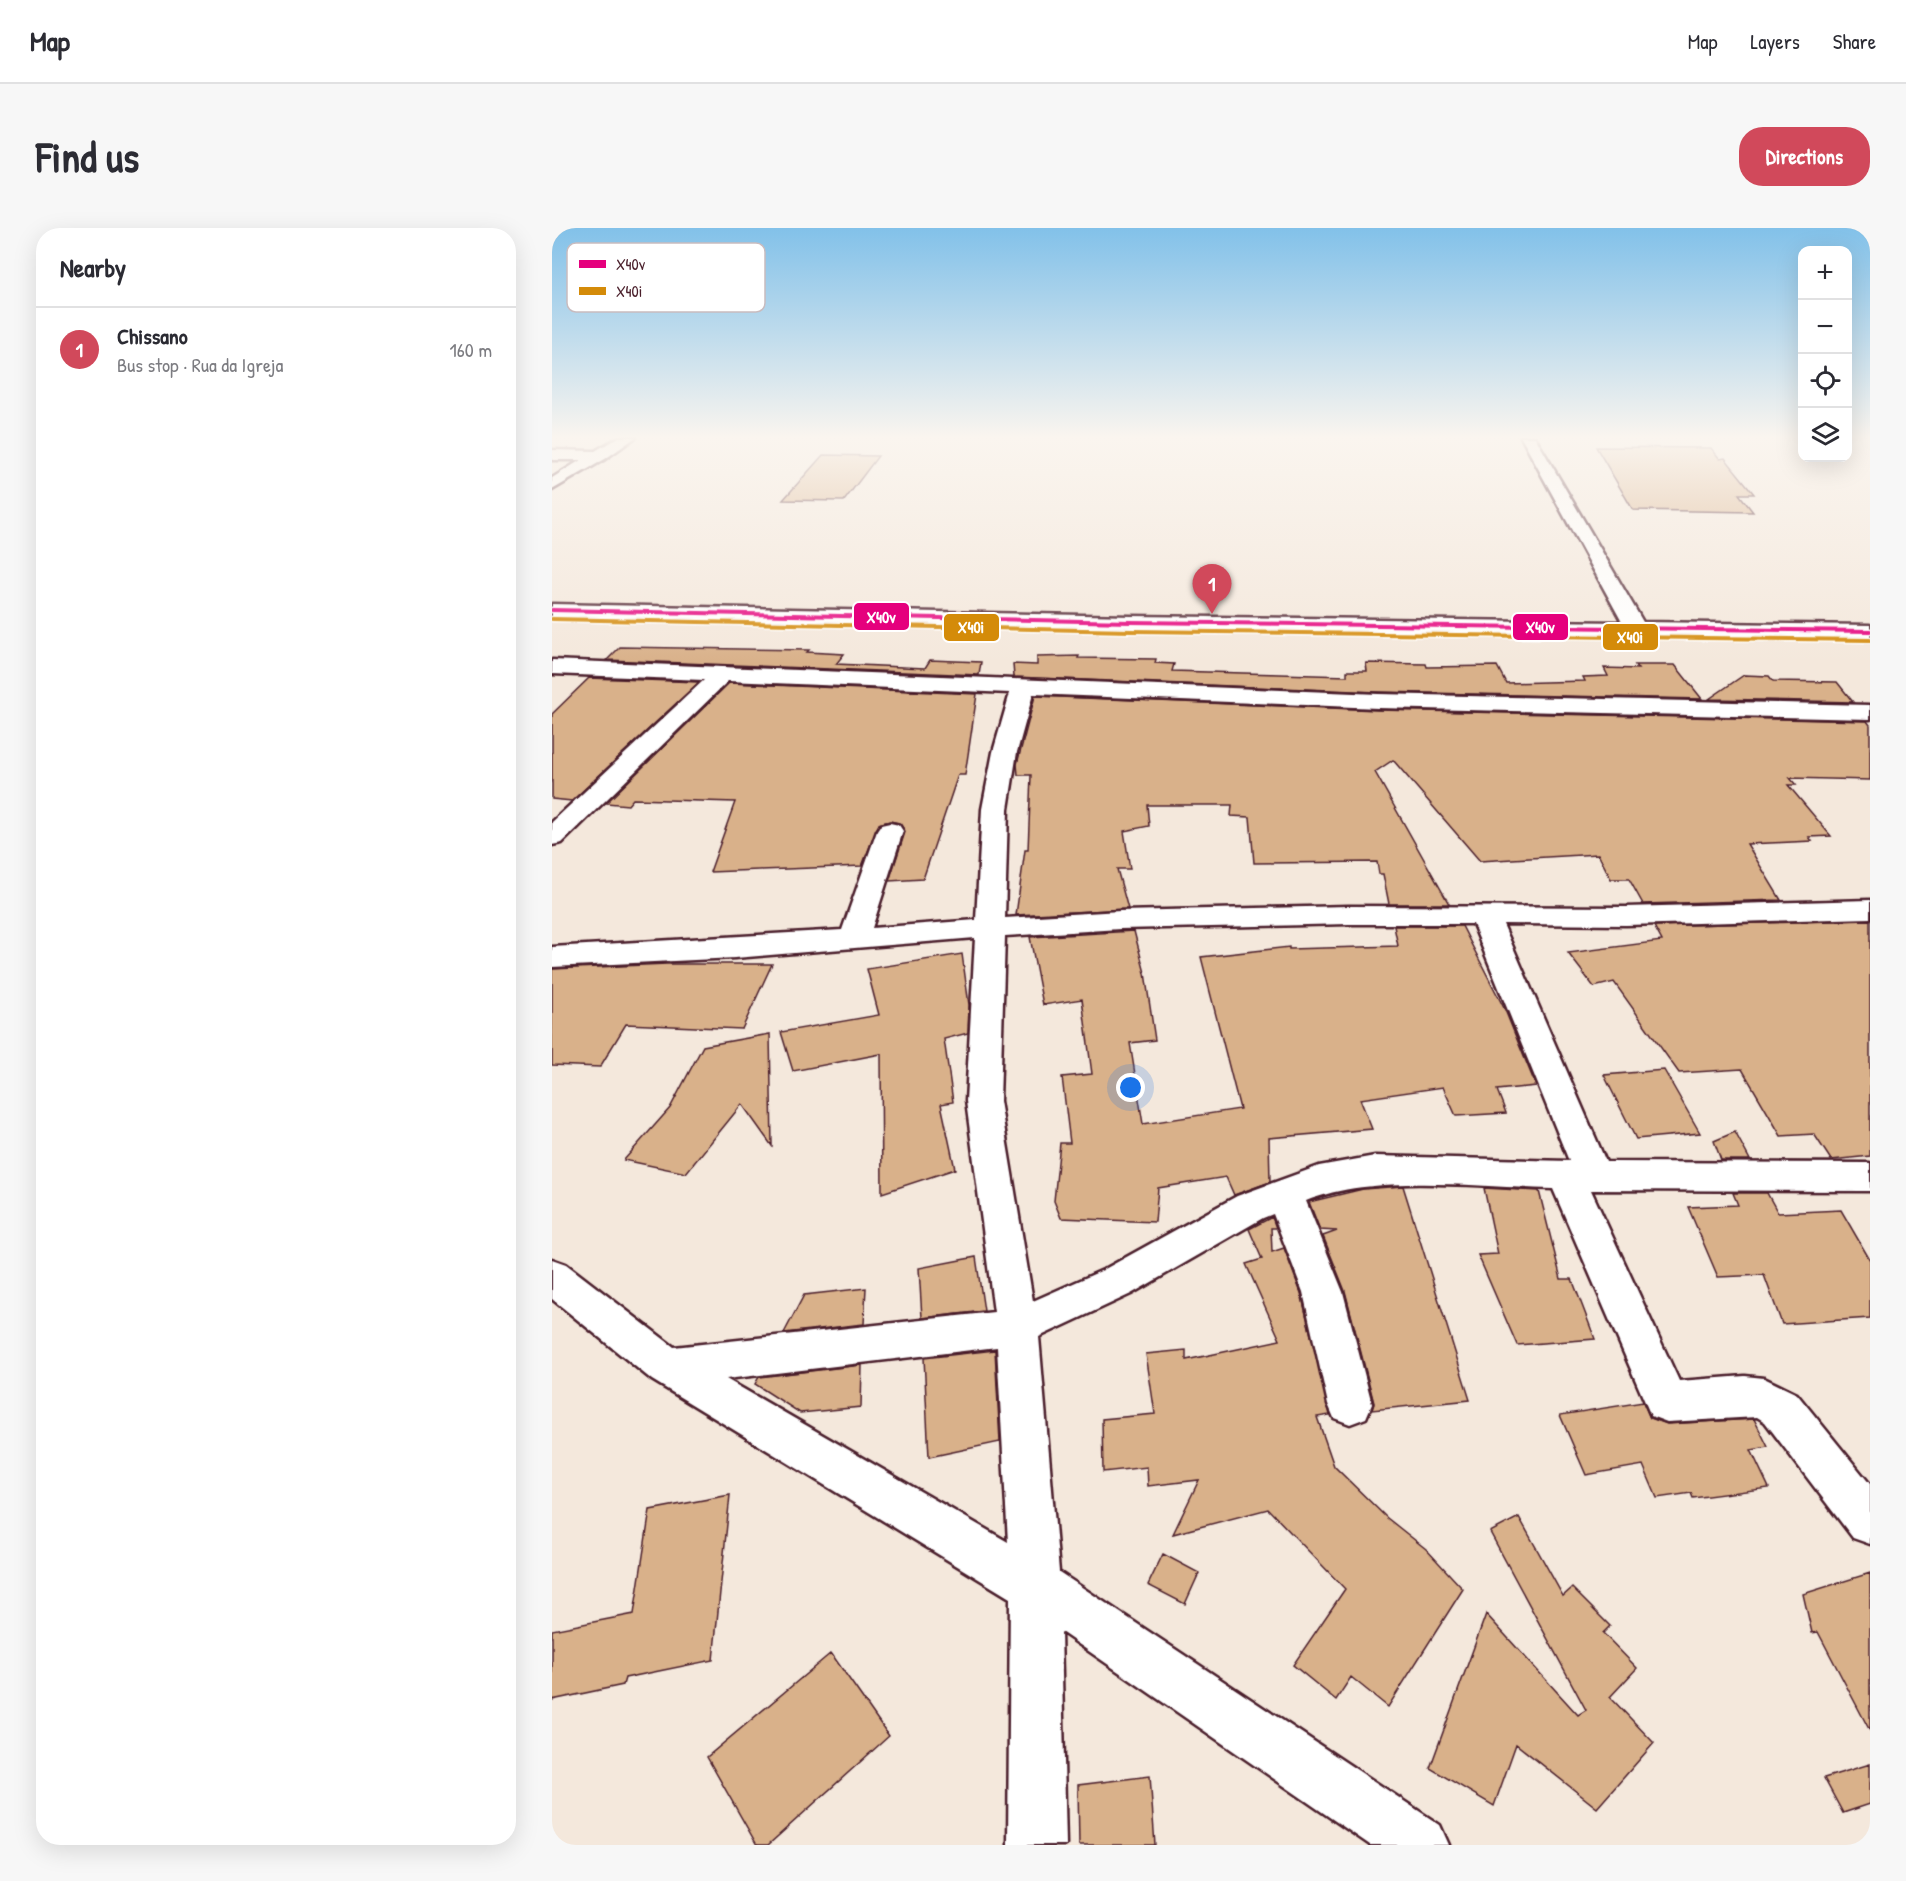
<!DOCTYPE html>
<meta charset="utf-8">
<style>
body{margin:0;font-family:"Patrick Hand",sans-serif;background:#f7f7f7;color:#2b2b33}
.controls{position:absolute;right:18px;top:18px;display:grid;overflow:hidden;border-radius:12px;box-shadow:0 6px 24px #0002}
.controls button{width:54px;height:54px;display:grid;place-items:center;padding:0;border:0;border-bottom:2px solid #e1e1e2;background:#fff;color:#2b2b33;font:30px sans-serif}
.you{position:absolute;left:579px;top:860px;width:21px;height:21px;margin:-15px;border:4px solid #fff;border-radius:50%;background:#1a73e8;box-shadow:0 0 0 9px #1a73e833}
.badge{display:grid;place-items:center;width:39px;height:39px;border-radius:50%;background:#d1495b;color:#fff;font-size:20px;font-weight:700}
.pin{position:absolute;translate:-50% -50px;filter:drop-shadow(0 2px 3px #0008)}
.pin::after{content:'';position:absolute;top:32px;width:21px;height:18px;background:inherit;clip-path:polygon(0 0,100% 0,50% 100%)}
.list{margin:0;padding:0;list-style:none}
h2{display:flex;justify-content:space-between;align-items:center;height:78px;margin:0;padding:0 24px;font-size:26px}
h2 small{font-size:20px;font-weight:400;color:#7c7c81}
.list li{display:grid;grid-template-columns:39px 1fr auto;gap:18px;align-items:center;box-sizing:border-box;height:84px;padding:0 24px;border-top:2px solid #e1e1e2}
.list b{display:block;font-size:22px;white-space:nowrap}
.list p{margin:0;font-size:20px;white-space:nowrap;color:#7c7c81}
.list em{font-size:20px;font-style:normal;color:#7c7c81}
.icon{flex:none;width:33px;height:33px;fill:none;stroke:currentColor;stroke-width:2;stroke-linecap:round;stroke-linejoin:round}
.map{position:relative;flex:none;width:1318px;height:1617px;overflow:hidden;border-radius:24px}
header{display:flex;align-items:center;gap:36px;box-sizing:border-box;height:84px;padding:0 30px;background:#fff;border-bottom:2px solid #e1e1e2}
header strong{font-size:28px}
nav{display:flex;gap:33px;margin-inline-start:auto;font-size:21px}
.intro{display:flex;align-items:center;justify-content:space-between;box-sizing:border-box;height:144px;padding:0 36px}
h1{margin:0;font-size:42px}
.button{padding:15px 27px;border-radius:24px;background:#d1495b;color:#fff;font-size:21px;font-weight:700}
main{display:flex;gap:36px;padding:0 36px}
aside{flex:1;background:#fff;border-radius:24px;box-shadow:0 6px 24px #0002}
.map>svg:first-child{display:block}
</style>
<header>
<strong>Map</strong>
<nav><a>Map</a><a>Layers</a><a>Share</a></nav>
</header>
<div class="intro"><h1>Find us</h1><a class="button">Directions</a></div>
<main>
<aside>
<h2>Nearby<small></small></h2>
<ul class="list">
<li><span class="badge">1</span><div><b>Chissano</b><p>Bus stop · Rua da Igreja</p></div><em>160 m</em></li>
</ul>
</aside>
<div class="map">
<svg width="1318" height="1617" viewBox="0 0 1318 1617">
<rect width="100%" height="100%" fill="#f4e8dc"/>
<filter id="ink" filterUnits="userSpaceOnUse"><feTurbulence type="fractalNoise" baseFrequency=".0167" numOctaves="2"/><feDisplacementMap in="SourceGraphic" scale="12" xChannelSelector="R" yChannelSelector="G"/><feConvolveMatrix kernelMatrix="1 2 1 2 8 2 1 2 1" color-interpolation-filters="sRGB"/></filter>
<g filter="url(#ink)">
<!-- building -->
<path fill="#d9b18a" stroke="#4a1f2b" stroke-width="1.5" d="M1044,219l115,1 9,11 5,-1 29,36h-15l14,18 -120,-2z
M271,227l55,1 -34,45 -61,-1z
M68,419l189,3 -2,2 37,2 -8,10 89,4 5,-8 51,2 -2,13 -372,-15z
M527,428l-1,2 78,1 -1,4 19,1 -2,7 175,5v-5h20l-1,-8 60,1 1,3 70,-1 9,17 79,-2 -2,-4 25,-1 -4,-8 34,1 -3,-4h40l27,34 -324,-7 -364,-15 -1,-13 24,1v-8z
M1192,447l25,1 4,5 64,1 16,20 -144,-3z
M37,450l110,4 -127,119 -20,-2v-85z
M177,455l248,11 -12,81h-7l-35,104 -34,2 16,-49 -6,-9 -9,-2 -11,3 -17,42 -152,6 25,-70 -102,-3 -5,6 -22,-2z
M483,468l343,14 489,11 3,4v55l-80,-2 6,7h-8l43,51 -22,1 3,4 -65,3 34,56 -138,4 -14,-25h-18l-13,-25 -118,7 -87,-101 -18,12 74,132h-60l-6,-30h-4l-2,-12 -123,1 -4,-46 -19,-1 1,-11h-85l2,21 -25,5 6,38h-13l11,40 -112,6 9,-65h3l3,-75h-13l-1,-11z
M1318,692v236l-39,4 -17,-26 -33,2 -39,-67 -63,4 -65,-91 -20,5 -26,-34 94,-12 -8,-15z
M842,698h68l43,84 31,76 -39,4 9,23 -50,3 -13,-29 -83,12 12,30 -103,9 1,44 -36,13 -8,-18 -68,11 -3,34 -94,-4 -7,-17 6,-58h10l-8,-66 30,-3 -10,-75 -39,6 -13,-68 104,-6 11,42 10,67 -25,3 13,81 97,-15 -39,-152 88,-10v2l109,-3z
M410,726l7,51 -1,28 -24,6 9,63 -12,2 14,65 -73,24 -1,-139 -88,17 -12,-39 98,-17 -12,-46z
M115,736h105l-30,65 -116,-5 -26,43 -48,-2v-96z
M218,806l2,112 -30,-42 -56,69 -62,-13 46,-52 33,-62z
M1112,842l36,63 -64,6 -32,-64z
M1183,904l15,28h-29l-7,-19z
M851,958l67,214 -98,10 2,-7 -29,-112 -22,-55 14,-5 -17,-1 -11,-28 54,-13z
M932,960l55,3 22,88h11l23,60 -78,6 -39,-90 20,-1z
M1181,965h34l11,20 63,-3 29,50v58l-88,6 -18,-49 -46,2 -30,-70 50,-2z
M720,989l4,11h-5l1,24 12,-4 17,45 29,122 -13,2 17,49 53,52 39,31 37,40 -75,118 -37,-30 -15,23 -43,-35 52,-76 -77,-80 -95,25 26,-54 -51,6 -1,-19 -44,5 -1,-53 53,-5 -9,-60 40,-4v10l94,-20 -34,-76 16,-5 -13,-30z
M424,1029l8,54 -62,7 -3,-50z
M314,1060l-2,36 -80,9 20,-38z
M443,1122l5,92 -71,15 -5,-99z
M310,1137l-1,42 -61,6 -45,-29 4,-7z
M1091,1174l7,16 17,6 87,-5 14,28 -17,3 18,38 -76,10 -2,-5 -34,5 -14,-33 -57,10 -26,-60z
M178,1267l-17,165 -88,18 -2,7 -71,15v-70l82,-16 16,-104z
M967,1289l44,79 9,-8 38,38 -7,7 34,35 -27,29 44,46 -57,65 -81,-64 -22,62 -64,-38 56,-154 92,101 8,-5 -96,-178z
M611,1326l36,19 -14,31 -37,-19z
M1318,1345v158l-52,-99 -6,1 -9,-39z
M279,1425l58,83 -121,109h-11l-50,-88z
M1318,1536v40l-27,9 -19,-35z
M598,1548l5,69h-76l-1,-60z"/>
<g fill="none" stroke-linecap="round" stroke-linejoin="round">
<defs>
<path id="minor" d="M67,209h17l-31,22 -53,31v-12l29,-18h-29v-10l43,1z
M969,209h14l108,185 227,3v12l-739,-9 -579,-12v-12l579,12 491,6z
M0,432l826,34 492,11v14l-492,-11 -345,-14 -16,58 -9,57 -3,109 115,-7 229,-5 277,1 244,-7v18l-244,7 -123,-1 103,238 264,1v28l-279,-1 88,191 66,-5 19,2 33,16 73,90v60l-17,-6 -88,-116 -8,-5 -90,5 -16,-6 -98,-227c-75,-2 -178,-16 -247,12l37,91 29,112 -6,14 -16,6 -16,-6 -6,-14 -25,-112 -30,-78 -10,4 -132,76 -92,43 20,235 381,253 9,20h-79l-309,-213 5,213h-58l2,-247 -358,-218 -100,-81v-40l14,5 108,83 320,-35 -28,-211 9,-163 -240,20 -183,9v-20l290,-17 35,-99 4,-6 9,-2 9,2 4,6 -31,97 104,-8 6,-111 11,-57 17,-59 -282,-12 -166,162 -10,2v-23l152,-142 -152,-6zM797,696h124l96,237 -194,-5 -56,10 -82,30 -134,74 -70,31 -33,-200 5,-165 115,-7zM445,1119l11,195 -282,-163z"/>
</defs>
<!-- minor casing -->
<use href="#minor" stroke="#4a1f2b" stroke-width="5"/>
<!-- minor -->
<use href="#minor" fill="#fff" fill-rule="evenodd"/>
<defs>
<path id="bus-1" d="M0,382l579,12 739,9"/>
<path id="bus-2" d="M0,391l579,12 739,9"/>
</defs>
<!-- bus-1 casing -->
<use href="#bus-1" stroke="#fff" stroke-width="7"/>
<!-- bus-2 casing -->
<use href="#bus-2" stroke="#fff" stroke-width="7"/>
<!-- bus-1 -->
<use href="#bus-1" stroke="#e5007d" stroke-width="4"/>
<!-- bus-2 -->
<use href="#bus-2" stroke="#d48b09" stroke-width="4"/>
</g>
</g>
<!-- sky -->
<linearGradient id="sky" x2="0" y2="1"><stop stop-color="#82c1e9"/><stop offset="0.48" stop-color="#faf5ef"/><stop offset="1" stop-color="#faf5ef" stop-opacity="0"/></linearGradient>
<rect width="1318" height="435" fill="url(#sky)"/>
<!-- legend -->
<rect x="15" y="15" width="198" height="69" rx="9" fill="#fff" stroke="#c9bcbf" stroke-width="1.5"/>
<rect x="27" y="32" width="27" height="8" fill="#e5007d"/>
<rect x="27" y="59" width="27" height="8" fill="#d48b09"/>
<g font-size="16" fill="#4a1f2b">
<text x="64" y="42">X40v</text>
<text x="64" y="69">X40i</text>
</g>
<g stroke="#fff" stroke-width="2">
<rect x="301" y="374" width="57" height="29" rx="6" fill="#e5007d"/>
<rect x="960" y="385" width="57" height="28" rx="6" fill="#e5007d"/>
<rect x="391" y="385" width="57" height="29" rx="6" fill="#d48b09"/>
<rect x="1050" y="395" width="57" height="28" rx="6" fill="#d48b09"/>
</g>
<g font-size="16" text-anchor="middle" font-weight="bold" fill="#fff">
<text x="329" y="395">X40v</text>
<text x="988" y="405">X40v</text>
<text x="419" y="405">X40i</text>
<text x="1078" y="415">X40i</text>
</g>
</svg>
<div class="controls">
<button>+</button>
<button>−</button>
<button><svg class="icon" aria-label="locate" viewBox="0 0 24 24"><circle cx="12" cy="12" r="6"/><path d="M12 2v4M12 18v4M2 12h4M18 12h4"/></svg></button>
<button><svg class="icon" aria-label="layers" viewBox="0 0 24 24"><path d="M12 4l9 5-9 5-9-5zM3 14l9 5 9-5"/></svg></button>
</div>
<div class="you"></div>
<div class="pin badge" style="left:660px;top:386px">1</div>
</div>
</main>
